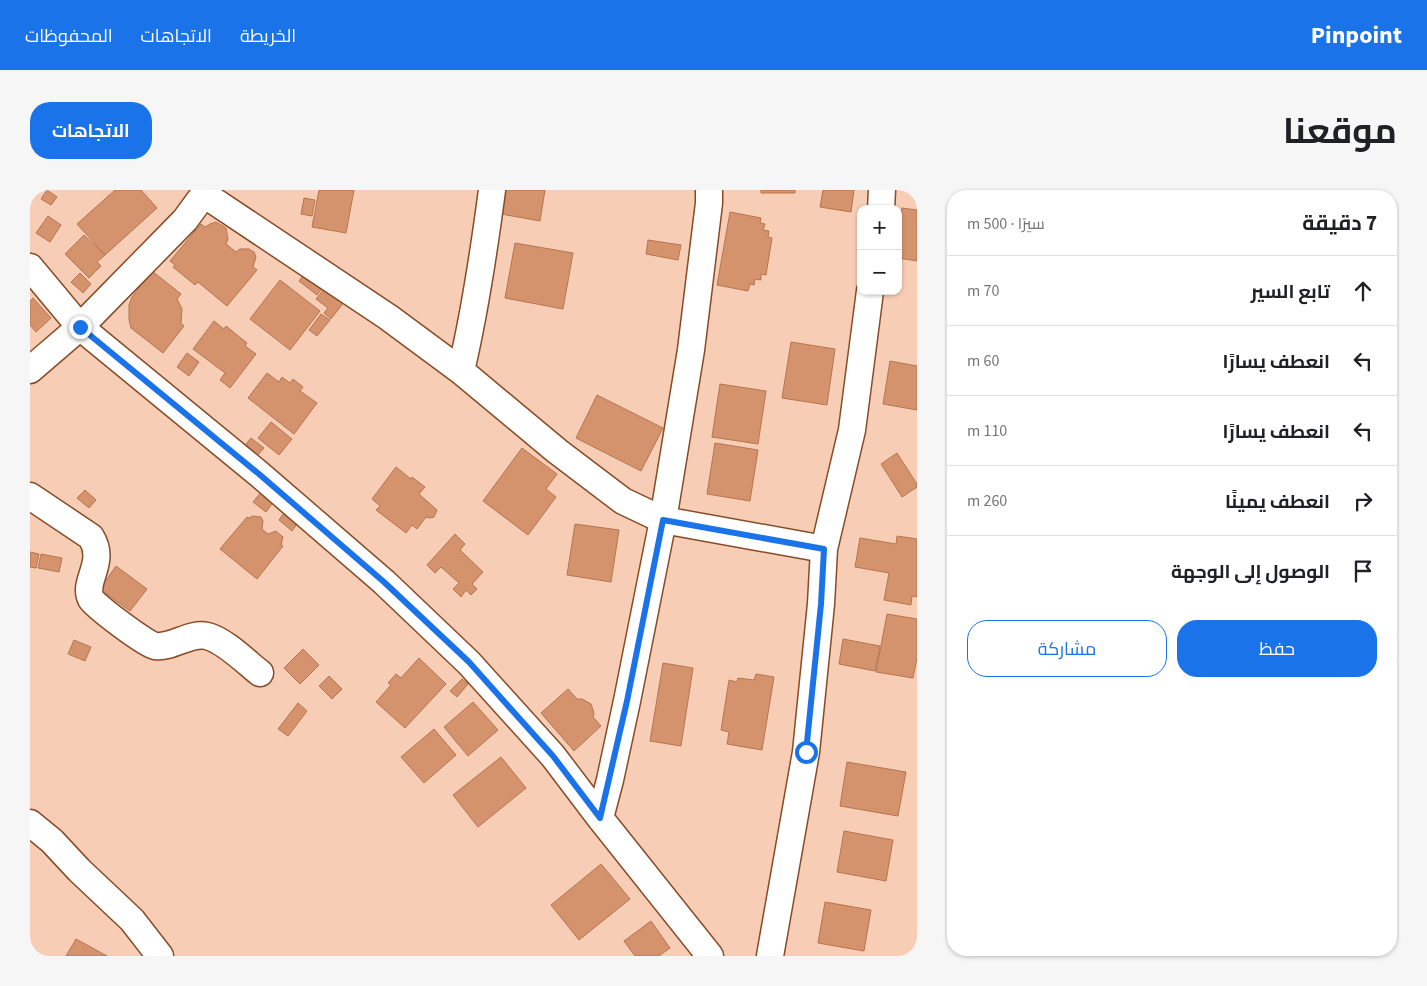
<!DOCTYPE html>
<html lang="ar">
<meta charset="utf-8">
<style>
body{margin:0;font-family:"Source Sans 3",Cairo,sans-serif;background:#f6f6f6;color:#202124;direction:rtl}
.controls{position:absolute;right:15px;top:15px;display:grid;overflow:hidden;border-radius:10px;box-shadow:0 1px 4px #0004}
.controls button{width:45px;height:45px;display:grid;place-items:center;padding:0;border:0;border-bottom:1px solid #e0e0e0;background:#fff;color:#202124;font:25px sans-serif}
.stop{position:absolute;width:15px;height:15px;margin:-11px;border:4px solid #1a73e8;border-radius:50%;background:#fff}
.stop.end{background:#1a73e8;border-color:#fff;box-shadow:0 1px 5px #0008}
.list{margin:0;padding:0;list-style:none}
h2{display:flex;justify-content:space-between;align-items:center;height:65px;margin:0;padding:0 20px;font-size:21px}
h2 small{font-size:16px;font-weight:400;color:#757577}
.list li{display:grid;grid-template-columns:32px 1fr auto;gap:15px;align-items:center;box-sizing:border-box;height:70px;padding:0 20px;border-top:1px solid #e0e0e0}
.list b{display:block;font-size:19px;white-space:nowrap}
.list em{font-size:16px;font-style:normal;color:#757577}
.actions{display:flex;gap:10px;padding:15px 20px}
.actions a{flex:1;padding:11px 0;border:1px solid #1a73e8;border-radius:20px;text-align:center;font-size:18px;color:#1a73e8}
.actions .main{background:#1a73e8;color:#fff}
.icon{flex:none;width:28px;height:28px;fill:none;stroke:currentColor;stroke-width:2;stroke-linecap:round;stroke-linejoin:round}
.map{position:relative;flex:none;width:887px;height:766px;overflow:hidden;direction:ltr;border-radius:20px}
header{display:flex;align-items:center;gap:30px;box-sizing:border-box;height:70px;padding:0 25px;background:#1a73e8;color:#fff}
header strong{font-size:24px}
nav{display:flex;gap:28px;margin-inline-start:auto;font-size:18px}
.intro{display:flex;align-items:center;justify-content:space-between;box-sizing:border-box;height:120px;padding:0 30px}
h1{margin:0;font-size:35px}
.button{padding:12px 22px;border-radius:20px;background:#1a73e8;color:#fff;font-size:18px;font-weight:700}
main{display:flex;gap:30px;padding:0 30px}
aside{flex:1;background:#fff;border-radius:20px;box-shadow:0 1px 4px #0004}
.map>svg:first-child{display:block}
</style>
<header>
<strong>Pinpoint</strong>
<nav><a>الخريطة</a><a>الاتجاهات</a><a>المحفوظات</a></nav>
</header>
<div class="intro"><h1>موقعنا</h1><a class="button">الاتجاهات</a></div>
<main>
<aside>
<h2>7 دقيقة<small>سيرًا · 500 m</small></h2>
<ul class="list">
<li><svg class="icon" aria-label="ahead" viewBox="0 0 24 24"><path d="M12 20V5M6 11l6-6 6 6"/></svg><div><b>تابع السير</b></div><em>70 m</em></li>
<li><svg class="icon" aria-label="left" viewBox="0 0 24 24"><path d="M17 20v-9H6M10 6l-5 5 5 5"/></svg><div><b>انعطف يسارًا</b></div><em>60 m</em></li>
<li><svg class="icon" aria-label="left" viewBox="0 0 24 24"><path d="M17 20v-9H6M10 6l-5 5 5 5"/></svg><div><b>انعطف يسارًا</b></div><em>110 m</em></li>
<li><svg class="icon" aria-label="right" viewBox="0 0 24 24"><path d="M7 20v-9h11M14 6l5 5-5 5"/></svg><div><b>انعطف يمينًا</b></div><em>260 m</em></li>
<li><svg class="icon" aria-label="arrive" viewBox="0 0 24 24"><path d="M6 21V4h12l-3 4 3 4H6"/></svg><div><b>الوصول إلى الوجهة</b></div></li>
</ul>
<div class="actions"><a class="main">حفظ</a><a>مشاركة</a></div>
</aside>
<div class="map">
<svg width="887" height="766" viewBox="0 0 887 766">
<rect width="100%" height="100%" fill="#f7cdb6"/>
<!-- building -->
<path fill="#d5936d" stroke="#b57550" d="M17,0l10,7 -6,8 -10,-6z
M85,0h26l16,18 -52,47 -28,-31z
M289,0h35l-8,43 -34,-6z
M475,0h40l-5,31 -39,-7z
M731,0h34v3h-34z
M793,0h31l-3,22 -31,-5z
M274,8l11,2 -3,16 -11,-2z
M872,18l15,2v51l-19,-3v-27z
M700,22l31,6 -1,5 5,1 -2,6 6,1 -1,6 4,1 -6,37 -5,-1v6l-6,-1 -1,6 -4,-1 -2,7 -31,-6z
M18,26l13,9 -11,17 -14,-9z
M186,32l10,6 2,11 -2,5 10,8 4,-3h9l5,3 2,5 -3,10 4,3 -30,36 -29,-24 -3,3 -22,-18 2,-2 -5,-4 31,-37 4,3 5,-3z
M54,45l21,20 -8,7 4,4 -12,12 -24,-24z
M618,50l33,5 -3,15 -32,-6z
M485,53l58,10 -10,56 -58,-11z
M122,81l29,23 -4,5 5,10 -1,14 3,3 -21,27 -32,-25 -2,-8v-15l3,-8z
M276,82l18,14 -7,9 -18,-14z
M50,83l11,11 -8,9 -12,-11z
M250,90l40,31 -30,39 -40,-31z
M295,98l19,14 -13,17 -7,-6 4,-5 -12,-9z
M3,108l18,20 -15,14 -6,-7v-24z
M291,124l9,6 -13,16 -8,-6z
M184,131l10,8 2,-3 21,17 -2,3 11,8 -26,34 -10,-8 5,-7 -32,-24z
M761,152l44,7 -8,56 -45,-7z
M157,163l12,9 -10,14 -12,-9z
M860,171l27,5v44l-34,-6z
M237,183l12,9 3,-5 8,6 3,-4 10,8 -3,4 17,12 -23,31 -46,-36z
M690,194l46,7 -8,53 -46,-7z
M567,205l66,33 -22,43 -65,-33z
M241,232l21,17 -13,16 -21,-17z
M221,248l13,10 -9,10 -12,-10z
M685,253l43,7 -8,51 -43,-7z
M492,258l35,26 -11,15 10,8 -28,38 -45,-34z
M867,263l20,31v3l-15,10 -21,-33z
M366,277l15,12 1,-2 13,10 -6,7 18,16 -3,7 -4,1 -4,-1 -9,12 -5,-4 -6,8 -30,-23 4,-4 -8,-7z
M55,300l11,10 -7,8 -12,-10z
M232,301l12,10 -8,11 -13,-10z
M256,320l13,11 -7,10 -13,-11z
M223,326l8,1 2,4 -1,8 6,5 8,-3 7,6 -2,8 2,1 -26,33 -37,-30 27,-32 2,1z
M545,334l44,6 -8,52 -44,-7z
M425,344l10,10 -5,6 23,22 -11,12 5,5 -6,6 -5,-5 -5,7 -8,-8 6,-6 -18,-16 -6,6 -8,-8z
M867,346l20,3v58l-5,-1 -1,9 -27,-5 5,-27 -34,-6 5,-29 36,6z
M0,362l9,2 -3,14 -6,-1z
M11,364l21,4 -3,14 -21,-4z
M86,376l31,23 -17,22 -30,-22z
M857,424l30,5v39l-4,20 -37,-6z
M813,449l37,7 -5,25 -36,-7z
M44,450l17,7 -6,14 -17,-7z
M273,459l16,16 -19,19 -16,-16z
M389,468l27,26 -41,44 -29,-26 15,-17 -3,-2 8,-9 5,4z
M633,473l30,5 -12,78 -31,-5z
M726,484l18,3 -12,73 -35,-6 2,-12 -8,-2 8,-50 8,2 1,-4 16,2z
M299,486l13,13 -10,10 -13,-13z
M432,489l6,5 -11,13 -7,-6z
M538,499l9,10h5l9,5 3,9 -1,4 8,9 -27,25 -33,-38z
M443,512l25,28 -30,26 -24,-29z
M268,513l9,8 -19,25 -10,-7z
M404,539l22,26 -32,28 -23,-26z
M471,567l25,31 -48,39 -25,-32z
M817,572l59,10 -8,44 -58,-10z
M814,641l49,9 -7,41 -49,-9z
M571,674l29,35 -51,41 -28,-35z
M795,712l46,8 -7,41 -46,-8z
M621,731l19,27 -11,8h-24l-11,-15z
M46,749l31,17h-41z"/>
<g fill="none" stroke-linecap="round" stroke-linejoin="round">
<defs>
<path id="minor" d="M175,5l183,122 73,54 96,80 66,50 40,19 161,29
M851,19l1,-19
M0,77l50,60 179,147 125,108 85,81 84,93 47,62 110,138
M0,180l50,-43 105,-107 22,-30
M431,181c14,-60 23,-120 31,-181
M0,306l61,41c16,26 -9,44 0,62 4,7 56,46 64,47 18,2 35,-14 52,-10 17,4 39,26 53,37
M570,628l10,-38 17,-79 36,-181 28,-170 18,-147v-13
M0,633l22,18 27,29 53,50 28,36
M740,766l36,-204 15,-148 3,-55 28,-119 18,-139"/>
</defs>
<!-- minor casing -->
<use href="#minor" stroke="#874b26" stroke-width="29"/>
<!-- minor -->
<use href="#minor" stroke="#fff" stroke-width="26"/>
</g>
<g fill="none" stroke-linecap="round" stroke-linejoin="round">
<!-- route -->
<path stroke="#1a73e8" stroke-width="6" d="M50,137l179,147 125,108 85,80 84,94 47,62 27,-117 36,-181 161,29 -3,55 -15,148"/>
</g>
</svg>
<div class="controls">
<button>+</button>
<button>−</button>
</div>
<div class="stop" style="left:776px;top:562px"></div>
<div class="stop end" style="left:50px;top:137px"></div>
</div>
</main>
